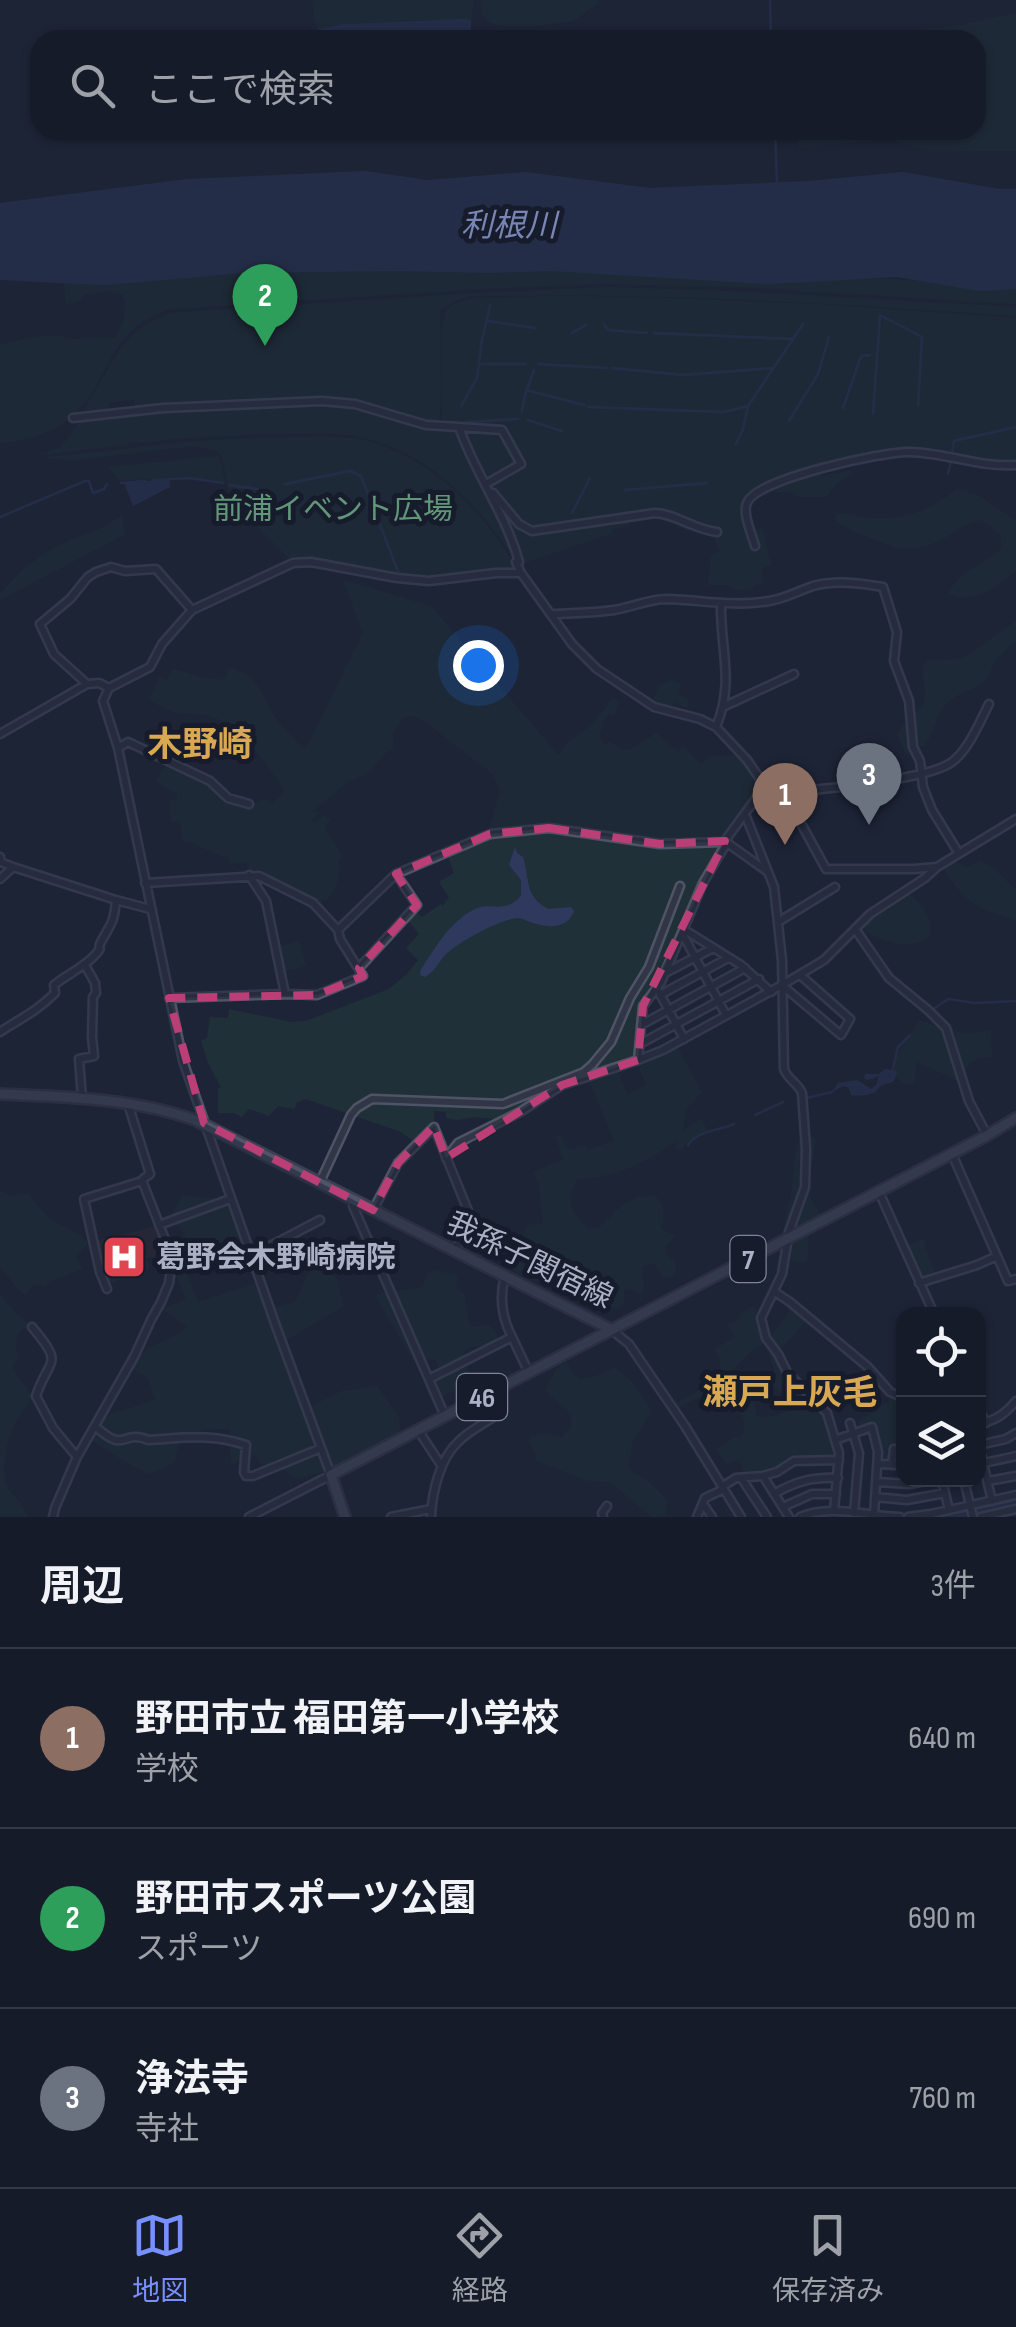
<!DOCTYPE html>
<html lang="ja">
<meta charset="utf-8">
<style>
body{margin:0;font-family:"Sofia Sans Condensed","Noto Sans JP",sans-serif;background:#232835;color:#f1f3f6}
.controls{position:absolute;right:30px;bottom:30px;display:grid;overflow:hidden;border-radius:20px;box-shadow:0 2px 8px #0004}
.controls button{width:90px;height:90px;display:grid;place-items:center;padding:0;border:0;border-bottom:2px solid #353946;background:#161b29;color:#f1f3f6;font:50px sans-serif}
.you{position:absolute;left:478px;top:665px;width:35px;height:35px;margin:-25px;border:8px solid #fff;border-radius:50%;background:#1a73e8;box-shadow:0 0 0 15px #1a73e833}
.badge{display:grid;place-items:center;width:65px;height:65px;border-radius:50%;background:#7790fe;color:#fff;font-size:32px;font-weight:700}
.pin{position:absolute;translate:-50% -82px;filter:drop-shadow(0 2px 5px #0008)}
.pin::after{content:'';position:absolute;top:52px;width:35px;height:30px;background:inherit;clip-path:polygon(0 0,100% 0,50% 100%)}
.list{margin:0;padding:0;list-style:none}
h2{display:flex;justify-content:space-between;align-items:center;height:130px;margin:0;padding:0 40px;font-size:42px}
h2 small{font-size:32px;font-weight:400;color:#9ea1a8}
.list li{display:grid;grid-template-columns:65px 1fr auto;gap:30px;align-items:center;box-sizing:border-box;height:180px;padding:0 40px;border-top:2px solid #353946}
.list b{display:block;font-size:38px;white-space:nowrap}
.list p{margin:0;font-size:32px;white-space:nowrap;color:#9ea1a8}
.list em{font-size:32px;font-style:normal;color:#9ea1a8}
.icon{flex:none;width:55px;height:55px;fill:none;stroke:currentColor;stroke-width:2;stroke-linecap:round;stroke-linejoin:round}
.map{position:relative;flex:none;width:1016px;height:1517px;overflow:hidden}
.search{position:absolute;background:#161b29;box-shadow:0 2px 8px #0004;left:30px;right:30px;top:30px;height:110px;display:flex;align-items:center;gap:25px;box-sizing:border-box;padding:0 35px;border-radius:30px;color:#9ea1a8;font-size:38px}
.sheet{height:670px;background:#161b29}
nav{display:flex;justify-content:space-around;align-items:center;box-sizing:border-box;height:140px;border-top:2px solid #353946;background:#161b29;font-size:28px;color:#9ea1a8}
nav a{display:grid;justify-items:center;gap:5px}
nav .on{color:#7790fe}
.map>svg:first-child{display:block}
</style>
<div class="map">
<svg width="1016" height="1517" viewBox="0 0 1016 1517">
<rect width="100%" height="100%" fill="#1e2437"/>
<!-- medical -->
<path fill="#2f2a38" d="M158,1226l10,27 -21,5 2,11 -19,5 -24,12 -12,-45z"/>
<!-- green -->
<path fill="#203038" d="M312,0h162l-3,20h-55l-73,4 -25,5 -3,-8z
M480,0h117l2,3c-10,5 -18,15 -28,18 -15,4 -69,9 -81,1 -9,-5 -8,-14 -10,-22z
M1016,13v138h-85l-43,-12 -89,9 -1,-18h178v-90h-132l116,-15z
M389,271l101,2 62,-2 338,8 126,9v16l-273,-17 -142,-3 -125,5 -306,20c-68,21 -57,77 -104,112 -19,15 -43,18 -66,23v-99c22,-5 49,-15 69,-6l47,-1c6,-15 14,-29 6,-44l-13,-3 -25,3 -6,8 -12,2 -2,-22 104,-10z
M607,287l119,4 290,16v9c-182,-13 -362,-24 -545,-20l-12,3 -19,11 1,83 -2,32c-31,-3 -58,-20 -89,-25 -25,-4 -51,-1 -77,0 -46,2 -92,5 -138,9l-1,-9 -25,2v9l-27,1c30,-41 36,-83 90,-99l308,-20z
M548,296l92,1 175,7 201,14v145l-131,-11 -126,37 -13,11 3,31 13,-3 9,37 -9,3 1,17h-9v3l-13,3 -14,-6h-19l3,-29 9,-5 -5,-10 -1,-10 -45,-18 -133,17 -11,-3 -37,-41 34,-22 -19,-34 -61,-7 -1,-93 5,-20 6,-5 17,-6z
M346,403l79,23 32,2 37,74 25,63c-38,-58 -92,-117 -164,-129 -25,-4 -51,-2 -77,-2 -48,0 -97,4 -145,9l14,-6 -22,8 -85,10 21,-8 21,-28 147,-14z
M461,428l40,3 18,32 -33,20z
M322,436c12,1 26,1 38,3 45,10 87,41 117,74 16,17 27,38 42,56l-44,4 -2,-3c-34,20 -129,-4 -168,-11l-14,1 -28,-28 -17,-23 -17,-17 -7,-36 -5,-5 -25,-5 -115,14 -37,-2 156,-17z
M219,456l6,26 -41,-6 -64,5 -12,-14z
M819,470l4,7 28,-7 1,5 -16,9 -10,13h-28l-5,-5h-33z
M957,489l21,6 38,26v49c-19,17 -40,35 -67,23 9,-22 36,-28 53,-45l-2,-14 -18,-14c-15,2 -23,9 -36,17 -33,19 -50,12 -83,-2 -10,-5 -19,-8 -28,-15l1,-6c12,-2 21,3 32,4 35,3 62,-7 89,-29z
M507,514l21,17 135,-17 30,14 -2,4 -33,-14 -29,5v3l-17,3 1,4 -92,31 -17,-47z
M122,515l3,19 -125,66v-6c19,-22 37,-38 64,-51 20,-9 41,-14 58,-28z
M343,580l88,26 127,149 9,-12 24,-17 23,-29 4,6 -4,12 -5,-1 -5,5 -5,18 5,7 7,-2 12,8 10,-2 23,-15 22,19 5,-5 18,17 10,-8 29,-1 21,27 -1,6 -38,53 -50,2 -120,-17 -62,6 -1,-3 11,-38 -7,-17 -69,-53 -10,-5 -11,2 -10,15v15l-11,8 -7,10 -10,9 -15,5 -38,32 7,1 -7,6 1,5 12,-9 5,5 -5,7 17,30 -4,3c3,17 -1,27 -11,40l-3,-1 -5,5 -46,-25 -24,-6v-11l-19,2 -1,-7c-17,-1 -30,-15 -47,-16l-2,-20h-9l-1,-20 7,-1 1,-6 -22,-13 11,-18 45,21 12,13 27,8 14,-6 7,6 5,-7 2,1 6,-8c-19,-26 -39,-63 -72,-74 -24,-7 -36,2 -61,-16l-2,-3 9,-21 9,3 4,-11c14,3 42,13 53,10l3,-11c28,4 32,23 44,44 8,14 22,27 33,38l58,-117z
M1016,621v20c-8,7 -17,13 -22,22 -2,4 -4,11 -7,14 -11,15 -28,14 -39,25 -19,20 -9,43 -42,52l-9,-20c23,-33 33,-18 25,-67l6,-7 34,-1z
M672,680l9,5 -3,9 11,6 -2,8 -13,-6 -4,8 -19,-6 8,-19z
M550,831l116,16 58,-2 -22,35 -41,101 -19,25 -7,53 -90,32 -28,18 -22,10 -19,-2 -20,3 -10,-2v-6l-12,-1v14l-18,18 -15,-11 -95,-33 -10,4 -1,6 -17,-3 -9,10 -20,-7 -7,8 -8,-4h-16v-24l3,-2 -13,-24 -7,-22 6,-3 3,-21 18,1 1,-9 62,13 15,-1 83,-32 18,-15 11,-14 -12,-12 13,-14 -12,-15 7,-9 8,7 19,-13 2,2 6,-9 -10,-15 15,-9 -6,-17 46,-20z
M952,860l14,7 15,-6 12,7 23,22v30c-43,-13 -49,-17 -75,-54z
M908,894c14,10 27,25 21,43 -22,14 -41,5 -62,-5l-3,-7 12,-11z
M299,941l7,25 -24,6 -5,-25z
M920,1020c26,11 43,17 71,10l1,27c-19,1 -26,5 -33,24l-42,-19 -3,22 -10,-1 -13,-11 7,-19z
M676,1045l26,47 -15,16 -5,24 19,-13 6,11 -12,6 -14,13h-6l2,-5 -1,-3c-29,21 -62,37 -98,38 -14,19 -7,33 9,49h11c21,-17 31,-36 58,-31 10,11 8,19 5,32l14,7 -10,11 1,7 10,9 -1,9 -4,5h-8l-8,-13 -11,1 -2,3 2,21 -5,5 -10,-6 -5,1v13l-7,7 -8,-5 -4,2 -22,-10 -26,-6 -43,-19 -9,-14 3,-4 14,-7 3,-19 3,-3 9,1 6,-2 -4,-40 -6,-11 30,-12 -7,-24 5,-1 6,15 19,-5 2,5 26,-9 -26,-63 29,-8 11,25 18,-11 -9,-21z
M807,1135l8,4c-1,26 -15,53 5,73l-11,20 -2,29 -9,1 -18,-7c1,-20 7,-39 11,-59 3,-19 2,-39 9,-58z
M0,1190l9,6 20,-2c6,9 15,21 23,26 12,9 25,10 36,23l-12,13 6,13 -29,11 -8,6 -12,-2 -8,11 -8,-7 -17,-22z
M182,1196l45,3 14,36 -59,26 16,41 57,-18 11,25 29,-7 21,-44 22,22 5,26 -65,39 24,66 40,-20 35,-5 21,30 3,19 -66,34 -40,10 -17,-14 -14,6 -8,-16 -10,1 -15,9 -2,-36c-31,0 -50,-3 -54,33l-26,12 -25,-13 -32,-21 13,-24 50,-16 -7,-23 -17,-8c15,-30 35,-22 56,-42l-25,-18 24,-10c-10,-25 -19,-36 2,-58l-9,-15 -11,-4z
M921,1240h4v8l11,28 -16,5 -15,-33z
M434,1271l24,4 -2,13 8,6 6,31 5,2 12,-3 5,4 6,10 -4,7 -25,2 -6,6 6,21 -3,11 -27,13 -9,-2 -4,-8 4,-7 10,-7 -4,-15 -22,2 -38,-64 2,-3 45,-7 5,-15z
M0,1294l14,18 15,12 -12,10 -1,17 3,3 -7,15 16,21 4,9c-21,23 -32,54 -26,86 7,13 18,16 21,32h-27z
M775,1294l33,25 -26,29 -4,2 -10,-10 24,-32 -15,-10 -15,21 5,22 -18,12 -20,20 -1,4c7,9 13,17 24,18l5,22 17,-1 22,-7 -6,-10 -5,2 -3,-8 -9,-9h-7l11,-7 -8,-23 4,-3 51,60 13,46 -46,3 -14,11 -33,5 -5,-17 -13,5 -9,-15 16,-11 8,-1c9,-16 -3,-29 -12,-42l-6,3 -6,-9 -40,19 -3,-4 41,-22 6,-19 -7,-14 21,-11 -7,-14 12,-5 -1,-4 14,-9 8,11z
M567,1362l5,11 8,6 13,-2 23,-9 16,14 20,29 -19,29 -5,28c5,6 11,7 18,12 8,6 14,13 21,20l-1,17h-14l-42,-35 -22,-1 -51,-20 -8,-20 1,-4 14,-3 18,4 8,-9 2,-15 -27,-24 12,-22z
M889,1393l9,4 5,12v34l-8,4 -4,-2 -1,17 -9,-1 -1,-15 -7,-20 -12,3 -3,-8 14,-8 1,-5 16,-5z"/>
<!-- water -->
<path fill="#2e395d" d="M462,19l9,1v10l-4,4 -144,5 -7,-5 2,-5 25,-5z
M365,171l63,9 98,-8 124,16 159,-7 94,-9 97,17h16v100l-36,2 -83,-14 -129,7 -216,-13 -62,2 -101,-2 -147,2 -138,12 -104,-5v-77l187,-24z
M169,479l1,8 -37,19 -9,-23z
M515,847l2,6 6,4c7,22 1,39 25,52l23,-2 3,4c-7,18 -24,17 -41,12 -3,-1 -12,-5 -15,-5 -18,1 -58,23 -72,36 -8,8 -10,17 -21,23l-5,-2 1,-6c16,-23 28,-47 54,-60 17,-8 28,6 46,-13v-16l-12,-15z
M885,1069l12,2c-3,15 -4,9 -16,15 -2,1 -3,4 -6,6 -7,4 -17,4 -24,3l-3,-8 -5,-1 -11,6 6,-9 19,-3 14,9 5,-4 3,-9 -11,4 -4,-2 1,-4h14z
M1016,1498v7l-53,12h-36z"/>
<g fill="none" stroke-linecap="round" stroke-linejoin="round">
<!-- stream -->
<path stroke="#2e395d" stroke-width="2.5" d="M770,0l1,40
M775,130l2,53
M880,315l42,22 -4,69
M487,321l48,7
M604,324l4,6 39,3
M572,333l14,-8
M654,333l139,6
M480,364h46
M539,364l68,4
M612,368l71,7 90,-7
M526,390l58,15
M461,406l16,-28 5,-38 8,-35
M588,407l136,5 24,-6
M843,408l17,-49 2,-3 8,-1
M522,411l3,-16 9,-25
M873,414l7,-98
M528,420l34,11
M789,421l29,-47 11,-37
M466,422l52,-3
M736,444l7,-15 5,-23 55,-82
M952,453l2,-12 62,-14
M948,474l3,-13
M153,480l37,-2 33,5
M121,483l24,-2
M285,484l65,-13 11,5 38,98
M229,485l29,4
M625,490l82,-7
M572,513l18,-35
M0,517l85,-36h4l4,12 11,-4 3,-5
M932,1010l16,-11 27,4 41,-2
M892,1072l6,-25 12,-12
M806,1098l26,-6
M755,1115l28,-13
M688,1145c10,-15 30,-14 46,-21"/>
<defs>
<path id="minor" d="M73,418l90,-10 159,-7 33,3 71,21 33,2c16,47 47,87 60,135
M459,427l43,3 19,34 -35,20
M493,493l26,31 13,7 123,-18c22,1 39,17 62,19
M755,546c-3,-12 -14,-34 -7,-45 13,-23 133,-49 161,-49 35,0 71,16 107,13
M516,562l5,11 51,71 25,25 57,38 46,12 16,8 31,33 18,26 11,4 17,19 33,60h88l23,-2 79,-48
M552,614c21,-1 42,-1 62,-4 19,-3 34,-11 53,-11 34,1 68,8 102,2 15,-2 29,-10 44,-15 23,-6 47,-3 70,1l14,45 -3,29 15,40 4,46 7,14 3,26 9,23 26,42
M87,684l-33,-30 -14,-30 30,-25 18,-22 8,-5 15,-5 14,4 31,-2 36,41
M725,706l69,-32
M716,727c19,-46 4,-77 5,-124
M0,734l87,-50 12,-1 10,5
M118,748l10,-6 82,39 18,17 21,6
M777,791c33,1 150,-11 175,-29 17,-13 27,-39 37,-58
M745,814l29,73 8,73 2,109c3,10 14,14 18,24l4,56 -1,38 -16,45 -7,42 -21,44 5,20 12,16 9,18 40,41 12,40 -5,58
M726,842l42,30
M0,857l1,5 12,5
M249,875l17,26 19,93
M0,879l13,-12 103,33 34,9
M145,883l114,-7 54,27 25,27 58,-56 94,-40 59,-6 111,16 64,-2 41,-56
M778,922l57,-35
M683,929l58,36 30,27
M855,929l34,49 39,32 18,18 23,73 18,34
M682,933l44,82
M359,968l58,-63 -21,-31
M667,972l46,-24
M783,986l58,49 9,-16 -50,-44
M659,992l25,47
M660,995l68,-37
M169,998l116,-4 32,1 46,-19 -23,-37 -2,-9
M641,1025l104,-57
M0,1032c21,-14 36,-20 55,-39l-1,-8c14,-11 30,-18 41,-30 10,-11 0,-3 7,-15 10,-18 12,-18 14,-40
M640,1044l119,-65
M638,1060l5,-54 18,-24 42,-99 23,-39
M82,1098l-3,-39 15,-3 -2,-19 1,-40 3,-4 -1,-10 -10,-18
M446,1158l12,-15 62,-31 42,-27 76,-25 25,-10 119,-65 42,-25 46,-46 55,-36 12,-11
M320,1182l31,-67 6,-7 15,-9 131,5 81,-32 8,-7 19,-23 19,-44 19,-31 31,-81
M879,1192l55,122
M354,1201l-1,5 92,210
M373,1210l25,-47 36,-36 39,96 -19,27
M159,1225l71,-26
M251,1256l69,-36
M997,1256l11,25 8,-2
M919,1283l58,-18 20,-9 -45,-102
M107,1289l-7,-17 -16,-73 58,-18
M775,1292l15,10 78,65 22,25 14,6
M32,1327c33,39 17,30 4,69l17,32 24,29
M613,1331l16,13 56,82 56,91
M512,1337l17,36
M429,1379l83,-42c-10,-19 -13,-40 -7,-61
M978,1408l8,15
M850,1423l9,30 -5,60
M978,1423c17,-1 28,-10 38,-22
M95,1426c31,29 26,3 53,14 37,-2 62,-7 98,5l-2,27 2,4h7l68,-28
M418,1430l23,35
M835,1440l37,-13 6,25 -4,63
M978,1442l14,59
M979,1445l27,-6 10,-6
M984,1463l32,-7
M879,1464l25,1
M892,1465l2,-16h10
M763,1476l26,41
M742,1479l25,38
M942,1480l7,30
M964,1480l9,37
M988,1481l28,-5
M877,1482l32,2 23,-4
M723,1486l13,-8 27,-2 14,-4 17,-11 45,-1
M774,1494c22,-13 39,-17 64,-16
M875,1497l32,3 38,-7
M703,1504l9,13
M783,1507l29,-13h24
M53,1517l2,-9 22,-51 57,-100 17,-37 10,-18 8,-19 2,-14 4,-4 -32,-82v-4l7,-5 -22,-70
M249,1517l82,-42 -54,-146 -94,-268 -65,-313 -15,-47 6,-13 41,-21 12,-23 30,-34 101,-47 18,-1 86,16 32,3 67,-8h25
M391,1517l40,-8
M431,1517c1,-25 9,-59 28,-76 10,-10 23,-16 34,-24l-8,-22
M603,1517l-1,-4 5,-7
M697,1517l8,-19 19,-9
M800,1517c30,-13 68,-1 100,0
M908,1517l23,-3 85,-19
M981,1517l35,-8"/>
<path id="major" d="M0,1094c65,3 133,4 195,26l417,210
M345,1517l-14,-42 655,-339 30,-18"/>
</defs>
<!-- minor casing -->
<use href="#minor" stroke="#4f5366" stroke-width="11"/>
<!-- major casing -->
<use href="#major" stroke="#3b3f51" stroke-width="14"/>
<!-- minor -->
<use href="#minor" stroke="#313647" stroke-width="6"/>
<!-- major -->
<use href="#major" stroke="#4f5468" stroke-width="9"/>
</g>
<!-- marked area -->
<path d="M0 0H1016V1517H0ZM549,828l111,16 65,-3 -82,165 -5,54 -76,25 -116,73 -12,-32 -36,37 -25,47 -169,-87 -35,-125 148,-3 46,-19 -4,-8 58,-63 -21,-31 94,-40z" fill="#1e2437" fill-opacity=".55" fill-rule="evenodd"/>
<path fill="none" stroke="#bc3e76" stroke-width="8" stroke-dasharray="20 12" stroke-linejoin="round" d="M549,828l111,16 65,-3 -82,165 -5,54 -76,25 -116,73 -12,-32 -36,37 -25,47 -169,-87 -35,-125 148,-3 46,-19 -4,-8 58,-63 -21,-31 94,-40z"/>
<!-- icons -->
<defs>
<symbol id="hospital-square" viewBox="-11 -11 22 22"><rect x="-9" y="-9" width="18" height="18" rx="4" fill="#e0444e" stroke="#171c2c"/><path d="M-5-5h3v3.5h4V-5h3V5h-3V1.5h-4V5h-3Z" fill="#fff"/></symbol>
</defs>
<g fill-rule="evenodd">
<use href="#hospital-square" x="99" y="1232" width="50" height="50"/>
</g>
<g text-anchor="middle" stroke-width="10" stroke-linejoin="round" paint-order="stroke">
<!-- shield labels -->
<g fill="#171c2c" stroke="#7f8497" stroke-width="2.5">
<rect x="730.5" y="1236" width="35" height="46" rx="8"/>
<rect x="457" y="1374" width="50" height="46" rx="8"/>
</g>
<g font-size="28" font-weight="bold" fill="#abb0c5">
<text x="748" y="1269">7</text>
<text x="482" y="1407">46</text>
</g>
<!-- park labels -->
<g font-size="30" fill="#629679" stroke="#171c2c">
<text x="333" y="519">前浦イベント広場</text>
</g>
<!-- poi labels -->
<g font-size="30" font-weight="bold" fill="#abb0c5" stroke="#171c2c" text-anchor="start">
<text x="156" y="1267">葛野会木野崎病院</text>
</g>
<!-- street labels -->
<g font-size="30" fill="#abb0c5" stroke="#171c2c">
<text transform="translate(530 1260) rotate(26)" y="10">我孫子関宿線</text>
</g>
<!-- water labels -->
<g font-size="32" font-style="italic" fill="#7986b3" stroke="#171c2c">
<text x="509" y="236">利根川</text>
</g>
<!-- quarter labels -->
<g font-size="35" font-weight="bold" fill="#d9a852" stroke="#171c2c">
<text x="200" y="756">木野崎</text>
<text x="790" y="1404">瀬戸上灰毛</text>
</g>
</g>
</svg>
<div class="controls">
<button><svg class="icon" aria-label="locate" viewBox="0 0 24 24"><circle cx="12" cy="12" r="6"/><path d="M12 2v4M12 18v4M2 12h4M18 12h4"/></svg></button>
<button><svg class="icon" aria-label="layers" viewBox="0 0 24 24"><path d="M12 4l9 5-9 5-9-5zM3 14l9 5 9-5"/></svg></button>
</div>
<div class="you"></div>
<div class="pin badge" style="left:785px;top:845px;background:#8d6e63">1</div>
<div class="pin badge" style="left:265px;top:346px;background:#2e9e5b">2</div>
<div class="pin badge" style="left:869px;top:825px;background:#6b7280">3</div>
<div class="search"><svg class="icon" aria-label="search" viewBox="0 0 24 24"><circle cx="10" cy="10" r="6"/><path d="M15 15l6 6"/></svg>ここで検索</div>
</div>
<section class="sheet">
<h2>周辺<small>3件</small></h2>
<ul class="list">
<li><span class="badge" style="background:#8d6e63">1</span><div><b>野田市立 福田第一小学校</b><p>学校</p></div><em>640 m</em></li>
<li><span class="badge" style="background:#2e9e5b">2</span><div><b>野田市スポーツ公園</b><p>スポーツ</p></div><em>690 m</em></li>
<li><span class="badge" style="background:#6b7280">3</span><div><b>浄法寺</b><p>寺社</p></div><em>760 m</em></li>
</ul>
</section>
<nav>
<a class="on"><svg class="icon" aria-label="map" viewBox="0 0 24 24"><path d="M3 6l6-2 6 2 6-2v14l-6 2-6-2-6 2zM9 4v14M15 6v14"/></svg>地図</a>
<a><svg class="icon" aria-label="directions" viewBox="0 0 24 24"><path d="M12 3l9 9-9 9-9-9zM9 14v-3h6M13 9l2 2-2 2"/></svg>経路</a>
<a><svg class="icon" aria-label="saved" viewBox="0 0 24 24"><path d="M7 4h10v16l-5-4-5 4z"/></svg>保存済み</a>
</nav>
